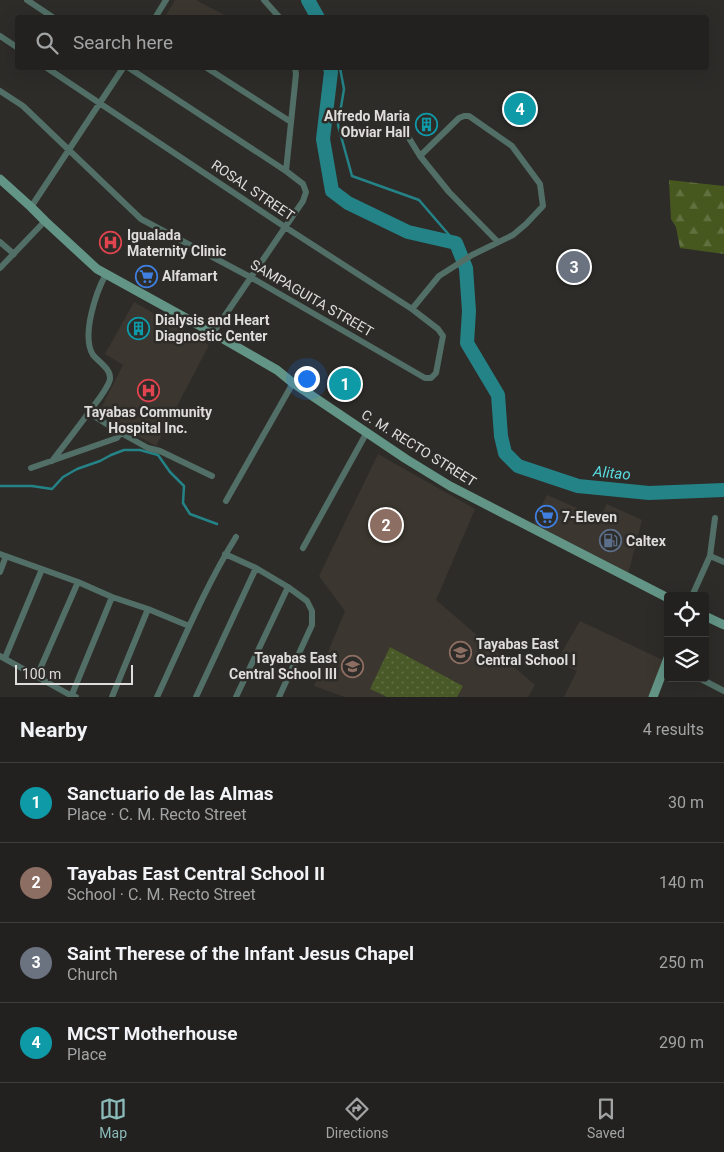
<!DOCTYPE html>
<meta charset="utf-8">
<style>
body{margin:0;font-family:Roboto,sans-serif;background:#2a2928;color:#f1f3f6}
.controls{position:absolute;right:15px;bottom:15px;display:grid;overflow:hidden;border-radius:5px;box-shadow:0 5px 20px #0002}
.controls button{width:45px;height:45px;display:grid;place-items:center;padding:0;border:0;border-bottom:1px solid #3f3e3d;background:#22211f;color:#f1f3f6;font:25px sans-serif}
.scale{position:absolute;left:15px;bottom:12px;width:118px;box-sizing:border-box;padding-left:5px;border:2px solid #dfdddb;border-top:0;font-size:14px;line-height:18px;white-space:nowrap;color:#dfdddb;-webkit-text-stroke:4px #2e2c29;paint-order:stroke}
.you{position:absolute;left:306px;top:378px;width:18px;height:18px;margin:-12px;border:4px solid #fff;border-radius:50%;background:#1a73e8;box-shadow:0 0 0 8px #1a73e833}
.badge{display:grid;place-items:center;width:32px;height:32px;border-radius:50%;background:#8bbbb9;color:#fff;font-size:16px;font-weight:700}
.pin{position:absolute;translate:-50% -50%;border:2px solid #fff;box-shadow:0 1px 5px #0006}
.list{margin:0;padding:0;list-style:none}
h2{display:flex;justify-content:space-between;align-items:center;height:65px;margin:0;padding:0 20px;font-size:21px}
h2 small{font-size:16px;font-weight:400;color:#a2a3a4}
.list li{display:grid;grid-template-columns:32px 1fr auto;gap:15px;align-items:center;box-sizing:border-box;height:80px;padding:0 20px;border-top:1px solid #3f3e3d}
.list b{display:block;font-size:19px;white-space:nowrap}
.list p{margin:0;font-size:16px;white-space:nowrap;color:#a2a3a4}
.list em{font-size:16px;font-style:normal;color:#a2a3a4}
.icon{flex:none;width:28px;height:28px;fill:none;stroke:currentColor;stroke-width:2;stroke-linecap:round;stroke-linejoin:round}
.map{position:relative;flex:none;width:724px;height:697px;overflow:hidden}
.search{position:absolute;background:#22211f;box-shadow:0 5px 20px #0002;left:15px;right:15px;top:15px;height:55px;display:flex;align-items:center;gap:12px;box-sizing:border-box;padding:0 18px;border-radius:5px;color:#a2a3a4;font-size:19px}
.sheet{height:385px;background:#22211f}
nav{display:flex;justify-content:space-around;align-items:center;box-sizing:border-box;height:70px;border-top:1px solid #3f3e3d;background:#22211f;font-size:14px;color:#a2a3a4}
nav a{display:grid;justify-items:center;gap:2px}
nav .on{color:#8bbbb9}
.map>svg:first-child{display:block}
</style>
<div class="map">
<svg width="724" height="697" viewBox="0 0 724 697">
<defs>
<pattern id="grass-dots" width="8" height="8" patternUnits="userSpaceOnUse" patternTransform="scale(1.25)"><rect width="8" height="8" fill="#495927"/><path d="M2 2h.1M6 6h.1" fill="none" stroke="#637046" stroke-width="1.8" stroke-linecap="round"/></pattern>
<pattern id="forest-firs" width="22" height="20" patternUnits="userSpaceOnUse" patternTransform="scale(1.25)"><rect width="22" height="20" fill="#47581f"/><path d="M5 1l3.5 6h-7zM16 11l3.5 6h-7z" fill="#61703f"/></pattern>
</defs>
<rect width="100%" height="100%" fill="#2e2c29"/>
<!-- built -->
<path fill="#3b362f" d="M175,0h21l32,17h-63z
M134,302l75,43 -53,101 -58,-32 25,-49 -18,-11z
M378,454l97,55 -39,91 99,85 -7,12h-183l-31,-11 31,-75 -26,-35z
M547,495l53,23 7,-14 35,16 -14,54 -96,-48z
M580,621l87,41 -14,35h-89l13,-26 -15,-7 -2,-6 2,-6z"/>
<!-- grass -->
<path fill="url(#grass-dots)" d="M390,647l73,39 -6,11h-70l-17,-8z"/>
<!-- forest -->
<path fill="url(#forest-firs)" d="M669,180l55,6v68l-44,-6 -4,-21 -5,-8z"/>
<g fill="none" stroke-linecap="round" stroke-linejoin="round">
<!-- stream -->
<path stroke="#248387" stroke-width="2.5" d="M340,68l4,21 -6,36 14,51 67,24 37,43
M0,486h32l20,3 11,-12 14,-8 23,-8 11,-6 13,-5h16l18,5 12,17 14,14 -1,17 7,11 27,10"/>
<!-- river -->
<path stroke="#248387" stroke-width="14" d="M308,0l10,18
M330,68l1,4 -8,67 9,52 16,12 60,29 48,11 10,25 3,43 -2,32 31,52 3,41 4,17 13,13 60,20 71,7 75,-3"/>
<!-- street -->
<path stroke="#516f66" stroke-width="6" d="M27,0l27,18
M264,0l16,18
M155,18l11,-18
M0,36l18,12
M129,68l157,103 17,13 3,8 -3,9 -90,132
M207,68l84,54
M0,91l23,15 118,113 111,59 173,100h6l5,-5 7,-37 -5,-7 -26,-20 -127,-82 -238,-159
M404,130l16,26 29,36 49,50
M286,171l10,-97 -1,-6
M31,207l92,-139
M0,242l14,12
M0,268l45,-47
M412,309l27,-33 33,-21 41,-20 13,-11 17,-18 -3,-22 -28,-38 -43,-30h-5l-5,2 -39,38
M89,413l32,20 27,15 12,3 52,25
M52,461c17,-22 33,-43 49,-65 3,-5 8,-11 9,-17 1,-10 -11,-17 -17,-24 -12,-19 3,-63 13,-81
M31,468l86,-30 4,-5
M226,501l67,-118
M303,548l64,-116
M0,554l78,28 34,15 36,12 41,17
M225,554l31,14 32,19 19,14 5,10v14l-33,72
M710,556l14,6
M0,572l6,-16
M692,596l18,-40 5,-38
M0,656l72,40 4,1
M5,658l37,-89
M37,676l41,-94
M699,678l25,13
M71,697l41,-100
M112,697l36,-88
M157,697c25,-54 48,-110 79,-160
M196,697l60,-129
M236,697l52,-110"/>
<!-- secondary -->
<path stroke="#639586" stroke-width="9" d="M0,179l31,28 14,14 52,48 116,64 64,37 16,13 113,76 44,27 218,112
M705,616l19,9
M653,697l15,-39"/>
</g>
<!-- icons -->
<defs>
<symbol id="building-ring" viewBox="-11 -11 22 22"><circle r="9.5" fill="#2e2c29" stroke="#0f9aa8" stroke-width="1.5"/><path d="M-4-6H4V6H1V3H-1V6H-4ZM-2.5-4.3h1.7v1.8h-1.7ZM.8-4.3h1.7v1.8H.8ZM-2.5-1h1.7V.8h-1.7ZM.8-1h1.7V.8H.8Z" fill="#0f9aa8"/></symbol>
<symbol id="hospital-ring" viewBox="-11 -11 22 22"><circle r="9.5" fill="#2e2c29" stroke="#e0444e" stroke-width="1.5"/><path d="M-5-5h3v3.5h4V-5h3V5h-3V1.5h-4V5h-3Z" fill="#e0444e"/></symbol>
<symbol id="supermarket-ring" viewBox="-11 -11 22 22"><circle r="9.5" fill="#2e2c29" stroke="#3f7fe0" stroke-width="1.5"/><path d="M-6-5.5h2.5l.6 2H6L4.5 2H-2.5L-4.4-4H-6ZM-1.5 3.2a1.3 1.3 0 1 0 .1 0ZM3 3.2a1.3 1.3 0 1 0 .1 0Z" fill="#3f7fe0"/></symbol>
<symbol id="fuel-ring" viewBox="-11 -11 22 22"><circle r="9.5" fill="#2e2c29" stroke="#5c6f8a" stroke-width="1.5"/><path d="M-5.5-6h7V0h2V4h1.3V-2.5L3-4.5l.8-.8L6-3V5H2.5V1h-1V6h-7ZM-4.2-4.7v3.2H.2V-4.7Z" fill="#5c6f8a"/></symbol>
<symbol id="school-ring" viewBox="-11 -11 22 22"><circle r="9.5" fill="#2e2c29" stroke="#8d6e63" stroke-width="1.5"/><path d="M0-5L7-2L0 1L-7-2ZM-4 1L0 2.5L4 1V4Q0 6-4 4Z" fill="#8d6e63"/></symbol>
</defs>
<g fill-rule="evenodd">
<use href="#building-ring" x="414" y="112" width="25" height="25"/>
<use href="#hospital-ring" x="98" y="230" width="25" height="25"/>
<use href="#supermarket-ring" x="134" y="264" width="25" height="25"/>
<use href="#building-ring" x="126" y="316" width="25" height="25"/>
<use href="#hospital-ring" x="136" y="378" width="25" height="25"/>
<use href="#supermarket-ring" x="534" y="504" width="25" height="25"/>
<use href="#fuel-ring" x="598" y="528" width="25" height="25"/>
<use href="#school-ring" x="448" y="640" width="25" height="25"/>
<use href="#school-ring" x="340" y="654" width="25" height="25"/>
</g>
<g text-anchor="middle" stroke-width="5" stroke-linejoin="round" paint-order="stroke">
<!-- poi labels -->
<g font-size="14" font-weight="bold" fill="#dfdddb" stroke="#2e2c29" text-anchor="start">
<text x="410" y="121" text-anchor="end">Alfredo Maria<tspan x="410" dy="16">Obviar Hall</tspan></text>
<text x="127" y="240">Igualada<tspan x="127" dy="16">Maternity Clinic</tspan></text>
<text x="162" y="281">Alfamart</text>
<text x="155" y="325">Dialysis and Heart<tspan x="155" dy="16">Diagnostic Center</tspan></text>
<text x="148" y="417" text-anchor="middle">Tayabas Community<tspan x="148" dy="16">Hospital Inc.</tspan></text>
<text x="562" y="522">7-Eleven</text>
<text x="626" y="546">Caltex</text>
<text x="476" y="649">Tayabas East<tspan x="476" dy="16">Central School I</tspan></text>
<text x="337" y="663" text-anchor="end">Tayabas East<tspan x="337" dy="16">Central School III</tspan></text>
</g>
<!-- street labels -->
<g font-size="14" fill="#dfdddb" stroke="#2e2c29">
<text transform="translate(253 190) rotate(34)" y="5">ROSAL STREET</text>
<text transform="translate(312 298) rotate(30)" y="5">SAMPAGUITA STREET</text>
<text transform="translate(419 448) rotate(32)" y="5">C. M. RECTO STREET</text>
</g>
<!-- water labels -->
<g font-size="15" font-style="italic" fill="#59dde3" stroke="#2e2c29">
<text transform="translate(612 473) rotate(5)" y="5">Alitao</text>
</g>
</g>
</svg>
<div class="controls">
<button><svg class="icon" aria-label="locate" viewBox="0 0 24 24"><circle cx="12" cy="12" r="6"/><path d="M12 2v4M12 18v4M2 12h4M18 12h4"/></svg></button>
<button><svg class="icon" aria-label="layers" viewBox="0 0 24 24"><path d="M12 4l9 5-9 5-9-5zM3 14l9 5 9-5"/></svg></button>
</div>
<div class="scale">100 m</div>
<div class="you"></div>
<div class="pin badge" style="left:345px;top:384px;background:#0f9aa8">1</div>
<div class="pin badge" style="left:386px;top:525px;background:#8d6e63">2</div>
<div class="pin badge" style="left:574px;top:267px;background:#6b7280">3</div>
<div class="pin badge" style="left:520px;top:109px;background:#0f9aa8">4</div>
<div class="search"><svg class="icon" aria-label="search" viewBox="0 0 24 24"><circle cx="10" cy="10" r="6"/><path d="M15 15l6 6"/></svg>Search here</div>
</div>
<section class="sheet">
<h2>Nearby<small>4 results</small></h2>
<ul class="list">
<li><span class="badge" style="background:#0f9aa8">1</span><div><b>Sanctuario de las Almas</b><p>Place · C. M. Recto Street</p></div><em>30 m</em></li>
<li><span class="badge" style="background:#8d6e63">2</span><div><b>Tayabas East Central School II</b><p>School · C. M. Recto Street</p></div><em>140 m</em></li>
<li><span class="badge" style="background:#6b7280">3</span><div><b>Saint Therese of the Infant Jesus Chapel</b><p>Church</p></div><em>250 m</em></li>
<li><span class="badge" style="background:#0f9aa8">4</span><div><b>MCST Motherhouse</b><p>Place</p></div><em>290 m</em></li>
</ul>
</section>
<nav>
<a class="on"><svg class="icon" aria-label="map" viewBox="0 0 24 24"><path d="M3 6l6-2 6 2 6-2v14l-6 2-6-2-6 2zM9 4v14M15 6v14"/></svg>Map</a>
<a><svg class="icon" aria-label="directions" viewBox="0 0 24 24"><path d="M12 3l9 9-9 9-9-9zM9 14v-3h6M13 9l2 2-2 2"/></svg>Directions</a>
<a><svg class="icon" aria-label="saved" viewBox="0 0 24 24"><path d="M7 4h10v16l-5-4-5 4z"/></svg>Saved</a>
</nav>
